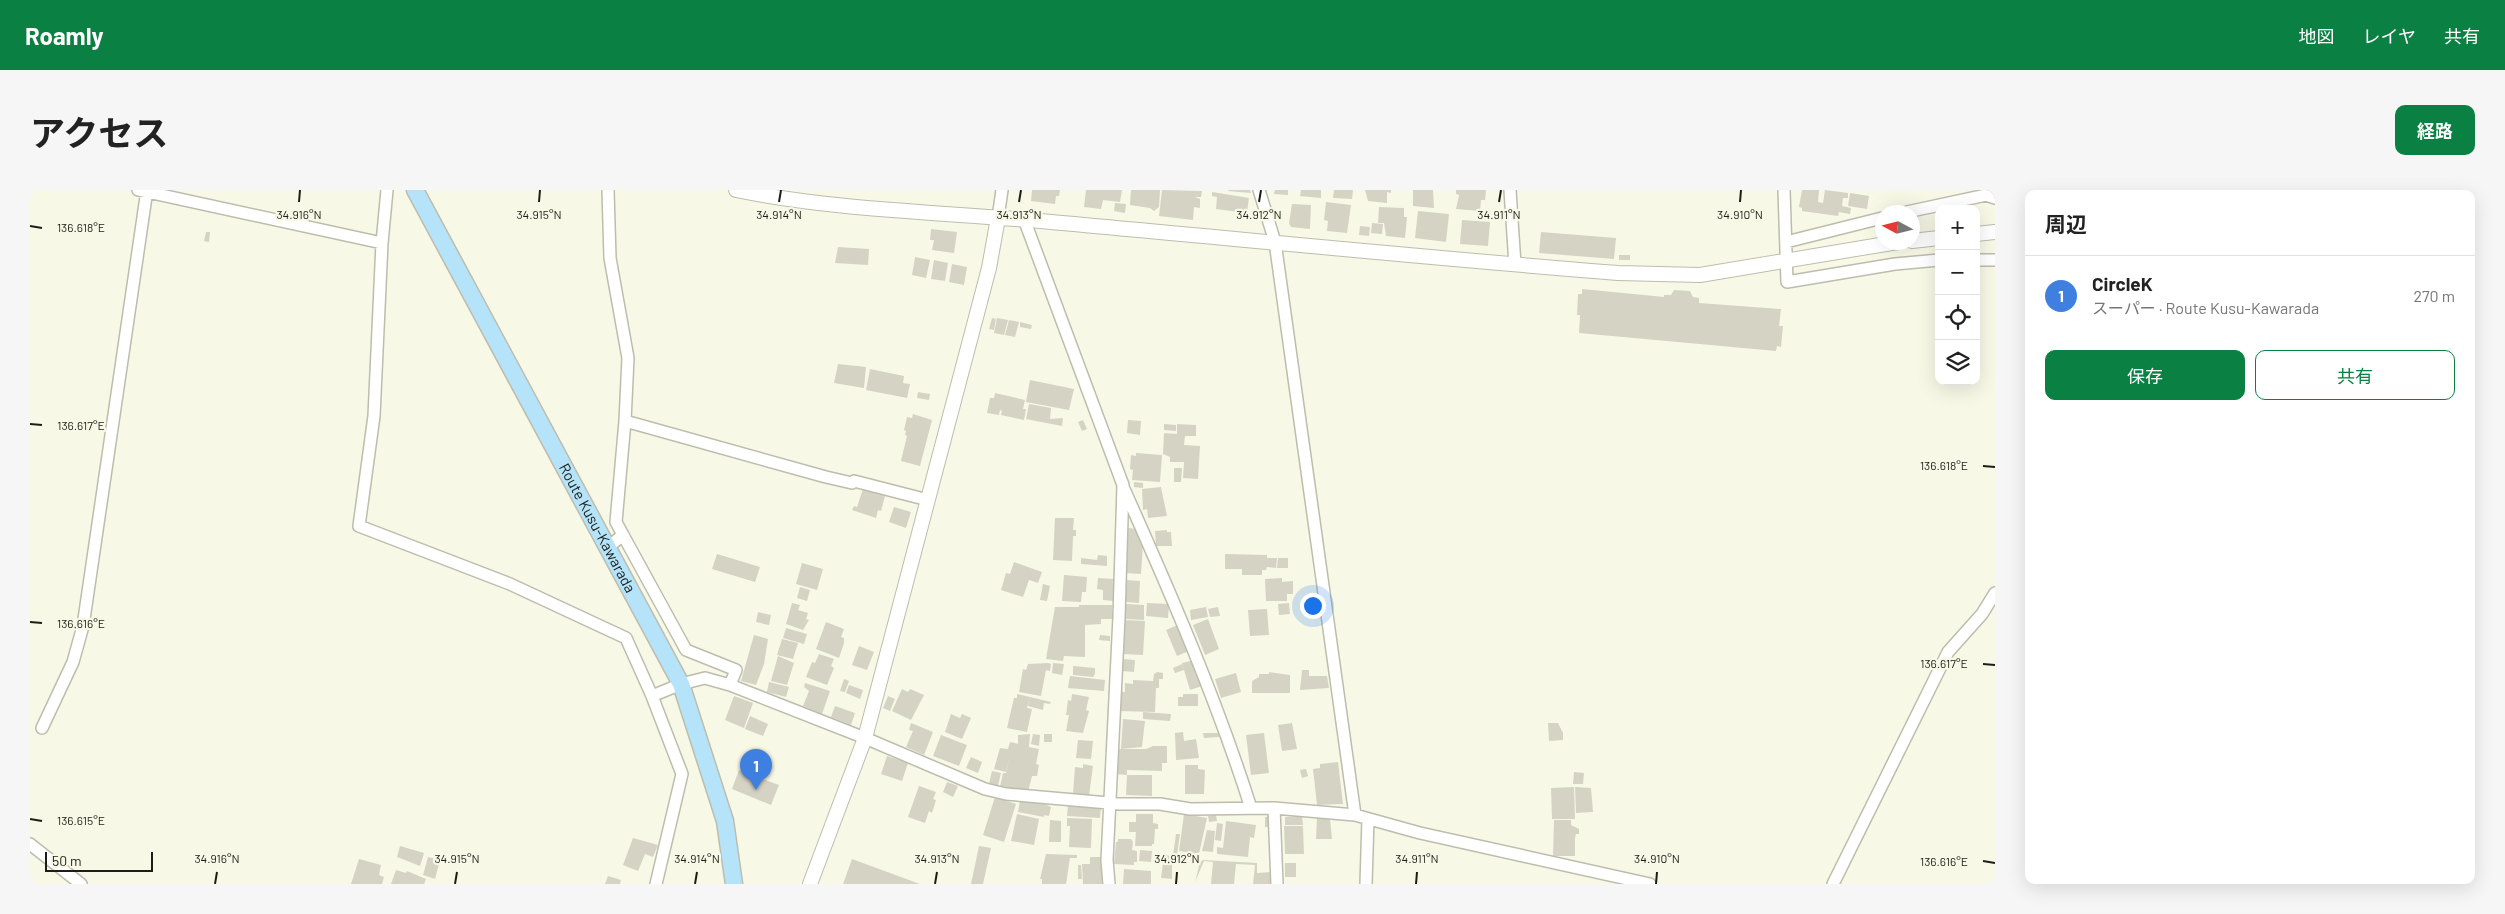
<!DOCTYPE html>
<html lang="ja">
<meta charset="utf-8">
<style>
body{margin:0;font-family:Barlow,"Noto Sans JP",sans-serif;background:#f6f6f6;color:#222}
.controls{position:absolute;right:15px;top:15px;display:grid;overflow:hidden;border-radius:10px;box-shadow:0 5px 20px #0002}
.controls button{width:45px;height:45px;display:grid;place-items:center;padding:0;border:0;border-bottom:1px solid #e0e0e0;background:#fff;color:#222;font:25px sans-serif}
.compass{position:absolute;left:1845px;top:15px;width:45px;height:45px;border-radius:50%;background:#fff;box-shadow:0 5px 20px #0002;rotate:277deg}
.scale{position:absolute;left:15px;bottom:12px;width:108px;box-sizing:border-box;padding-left:5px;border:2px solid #1d1d17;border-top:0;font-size:14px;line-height:18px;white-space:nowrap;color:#1d1d17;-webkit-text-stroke:4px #f8f8e7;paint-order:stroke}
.you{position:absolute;left:1282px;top:415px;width:18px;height:18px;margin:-12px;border:4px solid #fff;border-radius:50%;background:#1a73e8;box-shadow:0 0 0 8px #1a73e833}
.badge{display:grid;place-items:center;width:32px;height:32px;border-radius:50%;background:#0b8043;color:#fff;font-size:16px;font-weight:700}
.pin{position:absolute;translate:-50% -41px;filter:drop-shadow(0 1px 2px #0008)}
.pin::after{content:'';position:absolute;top:26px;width:18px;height:15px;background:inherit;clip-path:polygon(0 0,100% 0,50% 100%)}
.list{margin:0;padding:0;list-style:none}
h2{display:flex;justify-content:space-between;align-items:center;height:65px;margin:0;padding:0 20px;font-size:21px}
h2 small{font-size:16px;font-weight:400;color:#767676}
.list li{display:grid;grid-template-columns:32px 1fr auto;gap:15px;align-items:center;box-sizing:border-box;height:80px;padding:0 20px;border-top:1px solid #e0e0e0}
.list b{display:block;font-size:19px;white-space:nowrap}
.list p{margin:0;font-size:16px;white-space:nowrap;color:#767676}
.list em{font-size:16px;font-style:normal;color:#767676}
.actions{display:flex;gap:10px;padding:15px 20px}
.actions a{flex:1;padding:11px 0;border:1px solid #0b8043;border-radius:10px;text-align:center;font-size:18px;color:#0b8043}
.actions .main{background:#0b8043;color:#fff}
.icon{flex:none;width:28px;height:28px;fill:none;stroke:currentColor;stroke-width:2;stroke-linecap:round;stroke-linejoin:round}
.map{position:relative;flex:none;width:1965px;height:694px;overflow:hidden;border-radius:10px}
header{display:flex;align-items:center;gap:30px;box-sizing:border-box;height:70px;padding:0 25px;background:#0b8043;color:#fff}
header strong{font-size:24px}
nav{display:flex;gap:28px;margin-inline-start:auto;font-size:18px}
.intro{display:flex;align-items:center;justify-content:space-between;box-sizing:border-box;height:120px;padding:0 30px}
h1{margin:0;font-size:35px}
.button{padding:12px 22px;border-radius:10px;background:#0b8043;color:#fff;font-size:18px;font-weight:700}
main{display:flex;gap:30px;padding:0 30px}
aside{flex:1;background:#fff;border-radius:10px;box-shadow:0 5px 20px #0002}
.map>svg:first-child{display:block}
</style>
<header>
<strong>Roamly</strong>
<nav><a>地図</a><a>レイヤ</a><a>共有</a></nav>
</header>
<div class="intro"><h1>アクセス</h1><a class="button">経路</a></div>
<main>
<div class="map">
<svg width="1965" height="694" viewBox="0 0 1965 694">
<rect width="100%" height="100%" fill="#f8f8e7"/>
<!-- building -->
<path fill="#d5d4c4" d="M1002,0h28l-1,6h-3l-1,8 -24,-3z
M1056,0h36l-2,12 -17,-2 -2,9 -17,-2z
M1101,0h29l-1,17 -5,4 -4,-3 -20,-3z
M1132,0l40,1 -1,6h-6l5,2v9l-6,-1 -1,13 -34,-4z
M1198,0h22l1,3 -23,-2z
M1245,0h13v5l-14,-1z
M1271,0h20v8l-21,-2z
M1304,0h19l-1,9 -19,-1z
M1335,0h26v3l-4,-1v11l-19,-2z
M1383,0h20l1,18 -21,-2z
M1426,0h30l-1,10h-4l-1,11 -24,-2 3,-14 -3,-1z
M1772,0h17l-1,12 5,1 2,-13 23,3v5h-5l-1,8 9,2 -1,6 -11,-2 -1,4 -36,-5v-3l-3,-1z
M1182,2l37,6 -2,15 -31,-4 1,-12 -5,-1z
M1820,3l19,3 -2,13 -19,-3z
M1296,12l25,3 -4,28 -20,-2 1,-10 -4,-1z
M1085,13l11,1 -1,9 -11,-2z
M1262,14l19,1 -1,24 -19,-2 -2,-4z
M1349,17l25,1v9h3l-2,21 -19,-2 -2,-13h-6z
M1388,21l31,3 -3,28 -31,-4z
M1432,30l28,2 -2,24 -28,-2z
M1342,33l11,1 -1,10 -11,-1z
M1330,36l10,1 -1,9 -10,-1z
M901,39l26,3 -3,21 -22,-3 2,-10h-4z
M176,42h4l-1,10 -5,-1z
M1511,42l75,6 -2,21 -75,-6z
M808,57l31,2 -1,16 -33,-2z
M1589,65h11v5h-11z
M885,67l15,3 -4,18 -14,-3z
M904,70l14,3 -3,18 -14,-2z
M922,74l15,3 -3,18 -15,-3z
M1552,99l82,8v-2h7l3,-5 16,1 3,6 6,1v5l82,6 -2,17h4l-2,21 -4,-1 -1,5 -197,-18 1,-18h-3l1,-21h4z
M962,128l4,1 -2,11 -5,-1z
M967,128l11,2 -4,15 -10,-2z
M979,130l10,2 -4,15 -10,-2z
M990,132l12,3 -1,4 -11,-2z
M808,174l28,3 -2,21 -30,-5z
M840,179l34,7 -1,7 7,1 -3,14 -41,-8z
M1000,190l44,9 -5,21 -43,-8z
M888,202l12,2 -1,6 -12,-2z
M965,203l30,7 -2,9h3l-2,11 -23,-5 1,-4 -2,-1 -1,5 -12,-2 3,-15h4z
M999,214l22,4 -1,11 13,-1 -1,8 -26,-5 2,-6 -2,6 -10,-2z
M883,224l19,6 -12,46 -19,-5 6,-25 -2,-1 1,-4 -2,-1 3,-13 5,1z
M1053,230l4,9 -5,2 -4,-9z
M1098,230l13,1 -1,14 -13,-2z
M1134,234l12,1v6l-12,-1z
M1147,234l19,1v11h-11l-1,9 16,1 -2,33 -15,-1 1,-16h-14v-5l-7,-3 1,-21 13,1z
M1106,263l26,2 -2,27 -28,-2 1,-10 -3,-1 1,-14 5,1z
M1144,278h8l-1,14h-7z
M1104,292l9,1v5l-9,-1z
M1131,297l6,29 -19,2 -1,-9 -4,1 -1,-21z
M833,299l22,7 -4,15 -3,-1 -2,8 -24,-8 2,-4 3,1z
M864,317l17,5 -5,16 -17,-6z
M1025,328h19l-1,12h3v6h-3l-1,25 -19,-1z
M1098,338l9,1 6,15 -2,30 -16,-1z
M1137,340v2h4l1,14h-16l-1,-15z
M687,364l43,13 -5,15 -43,-13z
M1195,364l42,1v3h10l-1,10 -9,-1 -1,3h-4v5h-20v-6h-17z
M1068,365l9,1v10l-26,-2v-6l16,2z
M1248,368h10v10h-11z
M984,372l28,10 -4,11 -9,-3 -6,17 -22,-7 5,-17 4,1z
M772,373l21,6 -6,21 -21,-6z
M1034,385l23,2 -1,15h-4l-1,10 -19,-1z
M1068,388l16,1 -1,22 -10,-1v-10l-6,-1z
M1252,388v4l11,-1v13h-6v7h-21l-1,-22z
M1096,390l14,1 -1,22 -14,-1z
M1013,394l7,2 -3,15 -7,-1z
M770,397l10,3 -3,11 -10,-3z
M762,413l8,2 -2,5 10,3 -2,6 3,1 -6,10 -17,-6z
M1117,413l22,1 -1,14 -22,-2z
M1259,413l1,11 -11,1 -1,-11z
M1095,414l19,1v15l-20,-1z
M1049,415h6v52l-21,-1 -1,5 -17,-2 9,-52h24z
M1055,415h27v14h-11v5l-16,1z
M1176,417l2,10 -17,3 -1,-10z
M1188,417l2,9 -10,1 -2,-8z
M1237,419l2,26 -19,1 -2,-26z
M728,422l13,3 -2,10 -13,-3z
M1178,429l11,30 -14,6 -12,-30z
M1094,430l21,1 -2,34 -21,-1z
M796,432l18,7 -3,8 3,1v5l-5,15 -23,-9z
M1148,435l11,26 -12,5 -11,-26z
M756,438l21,6 -3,10 -21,-6z
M724,445l14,4 -4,25 -8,21 -15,-4z
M1070,445l10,1v5l-11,-1z
M752,449l16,4 -5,16 -16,-4z
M829,456l15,6 -7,18 -15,-5z
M789,464l15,5 -3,7 3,2 -7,17 -21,-8 6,-15 3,1z
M748,466l16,7 -7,22 -16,-4z
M1093,469l12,1 -1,12 -12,-1z
M1164,470l8,26 -12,4 -6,-20 -9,3 -2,-5 9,-4 2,6 -2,-7z
M1018,473l3,1 -1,7 -4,-1 -5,26 -22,-4 4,-23 3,1 2,-6z
M1023,473l11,1 -2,11 -10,-2z
M1043,476l22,2v6l-2,3 -20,-2z
M1272,480h7v6h18l2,12 -29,2z
M1127,482l6,1v6h-4v9h-3l-1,24 -37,-1 1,-19h6v-9l8,1v-4l20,1 1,-7z
M1239,482l21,3v18h-38v-12l7,-4v-3h10z
M1206,483l5,19 -20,6 -6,-19z
M1040,486l35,4 -1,11 -36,-3z
M814,489l5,2 -4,11 -5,-1z
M739,492l20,5 -3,10 -19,-5z
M775,493l25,8 -8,23 -19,-8 6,-15 -5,-4z
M819,495l14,5 -3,9 -14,-6z
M872,499l6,3 2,-3 14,6 -13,25 -19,-9z
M987,504l13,3 -3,11 5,1 -5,23 -20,-4 7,-30h3z
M1042,504l17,3 -3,13 3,1 -6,22 -17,-2 3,-16h-3l2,-15 3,1z
M1153,504h15v12h-20v-9h5z
M704,506l19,7 -9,25 -19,-8z
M858,506l7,3 -5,12 -7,-3z
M1000,507l21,5 -1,2 -6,-1 -1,7 -15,-4z
M805,516l20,7 -4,12 -20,-8z
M1113,522l28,2 -1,7 -27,-2z
M921,524l9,4 2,-4 9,4 -9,21 -17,-7z
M720,526l18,8 -5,12 -18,-7z
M1093,529l22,2 -3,26 -21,2z
M881,533l22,9 -9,23 -18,-8 7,-16 -4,-1z
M1262,533l5,26 -15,2 -4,-26z
M1518,533h10l5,10v7l-14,1z
M1153,542l1,9 12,-2 3,19 -23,2 -1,-27z
M1173,543h16v4l-15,1z
M1234,543l5,40 -18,2 -5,-40z
M1000,544l-1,13 10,2 -3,15 3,1 -2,11h-5l-4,16 -28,-5 3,-14h3l4,-19 -4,18 -12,-3 6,-21 8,1 2,-7 13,3 -5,-1v-9z
M1003,544l7,1 -1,11 -8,-2z
M1014,544h8v8h-8z
M911,545l26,10 -8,21 -26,-10z
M1048,550l15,1 -2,18 -15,-1z
M1123,556h14v17h-5v8l-35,-1v5h25v21l-26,-1 1,-20 -11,-1v-4h2v-21h28z
M857,566l21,7 -6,18 -21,-7z
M941,567l11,5 -4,11 -12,-5z
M1308,572l5,42 -26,1 -4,-36 7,-1v-4z
M1053,574l10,2 -4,30 -16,-2 2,-27 8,1z
M1155,575h13v4l7,1 -1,24h-19z
M1276,579l2,7 -6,2 -2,-8z
M709,580l40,15 -8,20 -39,-16z
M962,581l9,2 -3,13 -9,-2z
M1544,582l10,1 -1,11h-10z
M917,592l11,4 -5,11 -10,-5z
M889,596l17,6 -3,7 3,1 -4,13 -3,-2 -4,12 -17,-6z
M1544,597l1,32h-23l-1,-31z
M1545,597l16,1 2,24 -17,1z
M965,607l21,7 -12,38 -21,-7z
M990,611l25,3 6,3 -2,9 -5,-1v2l-26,-5z
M1038,614l33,2 -1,12 -33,-2z
M987,624l22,5 -5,26 -23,-4z
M1106,624h17v9l5,1v5h-3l-1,15h-2v2h-17l1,-14h-7v-10h7z
M1154,624l23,4 -8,36 -20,-3z
M1186,625l1,6 -8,1 -1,-6z
M1272,626l1,9h-18v-8z
M1235,627h5v10h-5z
M1037,628l25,1 -1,29 -22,-1 1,-21h-3z
M1287,628l13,1 2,20h-16z
M1020,630l11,1v21h-12z
M1524,630h17v5l8,4v5h-3l-1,4v18h-22z
M1196,631l30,4 -2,13 -4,-1 -2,20 -31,-3v-7l6,1z
M1187,633l6,1 -2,17 -6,-1z
M1254,636h19l1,28h-19z
M1177,640l8,1 -2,21 -11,-1z
M1146,644h4l-3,21h-4z
M603,648l25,7 -5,12 -8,-3 -7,17 -15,-6z
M1088,649h13l2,3 -1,8 5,1v11h-3v3l-20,-1 2,-22h2z
M370,656l24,7 -4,13 -23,-9z
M949,656l12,2 -8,36h-12z
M1110,660l12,1 -1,11 -12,-1z
M1016,664l31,1v3h-7l-4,26h-24v-5h-2z
M1134,665l8,1v23l-11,-1z
M398,667l12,3 -5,19 -12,-4z
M1060,667h12v27h-19l-1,-20h8z
M329,669l22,6 -2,10 5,2 -2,7h-31z
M822,669l68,25h-77z
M1173,670l54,3v10l14,-1 1,12h-19l2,-19 -19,-1 -2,20h-23l2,-22 -9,-1 -9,21 5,-20z
M1255,673h11v14h-11z
M1048,675h3l1,14h-4z
M1094,679l27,2v13h-28z
M366,680l10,3 1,-2 19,8 -2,5h-33z
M578,686l13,4 -1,4h-15z"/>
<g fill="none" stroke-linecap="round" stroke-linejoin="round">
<defs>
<path id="minor" d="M108,0l244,53
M357,0l-5,53 -8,173 -15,110 151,58 116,54 26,58
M1229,0l16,52 80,573
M1480,0l5,75
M1754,0l3,92 108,-18 44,-4
M1877,22l79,-17 9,3
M968,28l4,-28
M994,29l99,266 -4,132 -12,243 2,24
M1756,52l96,-24
M1946,70h19
M595,231l201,56 26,6 2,-2 74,19
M1094,299c47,105 92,209 127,319
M593,345l63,115 50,20 -6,15
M577,358l16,-13 -7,-13 9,-101 3,-63 -18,-100 -2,-68
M12,538l31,-66 10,-36 64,-436
M1244,618l3,76
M0,654l51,40
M626,694l26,-110 -30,-78 29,-12 24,-6 25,7 135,53 120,51 21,5 114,10h40l30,5 84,-1 81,7 65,18 230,51
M1336,694l2,-65
M1803,694l115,-232 34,-38 13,-21"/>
<path id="tertiary" d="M706,0c103,21 210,22 315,32 189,17 378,36 567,51l82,2 198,-33
M1946,44l19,-2
M1882,51l27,-3
M780,694l55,-146 124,-470 9,-50"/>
<g id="secondary">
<path id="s1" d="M385,0l266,494 44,137 9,63"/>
</g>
</defs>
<!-- minor casing -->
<use href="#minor" stroke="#bdbdad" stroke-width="14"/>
<!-- tertiary casing -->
<use href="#tertiary" stroke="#bdbdad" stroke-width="16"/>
<!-- secondary casing -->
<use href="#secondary" stroke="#bdbdad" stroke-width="19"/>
<!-- minor -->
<use href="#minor" stroke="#fff" stroke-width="11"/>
<!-- tertiary -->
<use href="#tertiary" stroke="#fff" stroke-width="14"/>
<!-- secondary -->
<use href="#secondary" stroke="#b4e3fa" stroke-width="16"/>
</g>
<!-- ticks -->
<path fill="none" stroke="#1d1d17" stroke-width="2" d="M269,12l1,-12M509,12l1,-12M749,12l2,-12M989,12l2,-12M1229,12l2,-12M1469,12l2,-12M1710,12l1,-12M0,36l12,2M0,234l12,1M1953,276l12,1M0,432l12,1M1953,474l12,1M0,629l12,2M1953,671l12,2M185,694l2,-12M425,694l2,-12M665,694l2,-12M905,694l2,-12M1146,694l1,-12M1386,694l1,-12M1626,694l1,-12"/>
<g text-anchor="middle" stroke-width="4.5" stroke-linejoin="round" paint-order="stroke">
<!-- street labels -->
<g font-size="15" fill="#1d1d17" stroke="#f8f8e7">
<text dy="5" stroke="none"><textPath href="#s1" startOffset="384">Route Kusu-Kawarada</textPath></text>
</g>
</g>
<g font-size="12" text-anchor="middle" fill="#1d1d17" stroke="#f8f8e7" stroke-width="4.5" stroke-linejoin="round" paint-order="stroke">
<text x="269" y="29">34.916°N</text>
<text x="509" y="29">34.915°N</text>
<text x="749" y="29">34.914°N</text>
<text x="989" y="29">34.913°N</text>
<text x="1229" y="29">34.912°N</text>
<text x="1469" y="29">34.911°N</text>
<text x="1710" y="29">34.910°N</text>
<text x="51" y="42">136.618°E</text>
<text x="51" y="240">136.617°E</text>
<text x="1914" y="280">136.618°E</text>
<text x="51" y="438">136.616°E</text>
<text x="1914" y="478">136.617°E</text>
<text x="51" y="635">136.615°E</text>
<text x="187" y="673">34.916°N</text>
<text x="427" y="673">34.915°N</text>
<text x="667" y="673">34.914°N</text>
<text x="907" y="673">34.913°N</text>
<text x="1147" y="673">34.912°N</text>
<text x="1387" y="673">34.911°N</text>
<text x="1627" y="673">34.910°N</text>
<text x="1914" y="676">136.616°E</text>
</g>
</svg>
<div class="controls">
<button>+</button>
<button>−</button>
<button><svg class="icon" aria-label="locate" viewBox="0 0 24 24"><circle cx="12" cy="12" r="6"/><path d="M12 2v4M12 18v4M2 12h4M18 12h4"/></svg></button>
<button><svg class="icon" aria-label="layers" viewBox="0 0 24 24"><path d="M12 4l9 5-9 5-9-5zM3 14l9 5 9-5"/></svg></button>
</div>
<svg class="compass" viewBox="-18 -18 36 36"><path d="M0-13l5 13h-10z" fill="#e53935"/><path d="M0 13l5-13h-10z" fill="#767676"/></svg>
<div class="scale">50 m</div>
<div class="you"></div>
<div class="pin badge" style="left:726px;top:600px;background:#3f7fe0">1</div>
</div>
<aside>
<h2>周辺<small></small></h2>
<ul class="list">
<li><span class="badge" style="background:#3f7fe0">1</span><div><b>CircleK</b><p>スーパー · Route Kusu-Kawarada</p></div><em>270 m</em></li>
</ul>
<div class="actions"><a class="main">保存</a><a>共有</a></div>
</aside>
</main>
